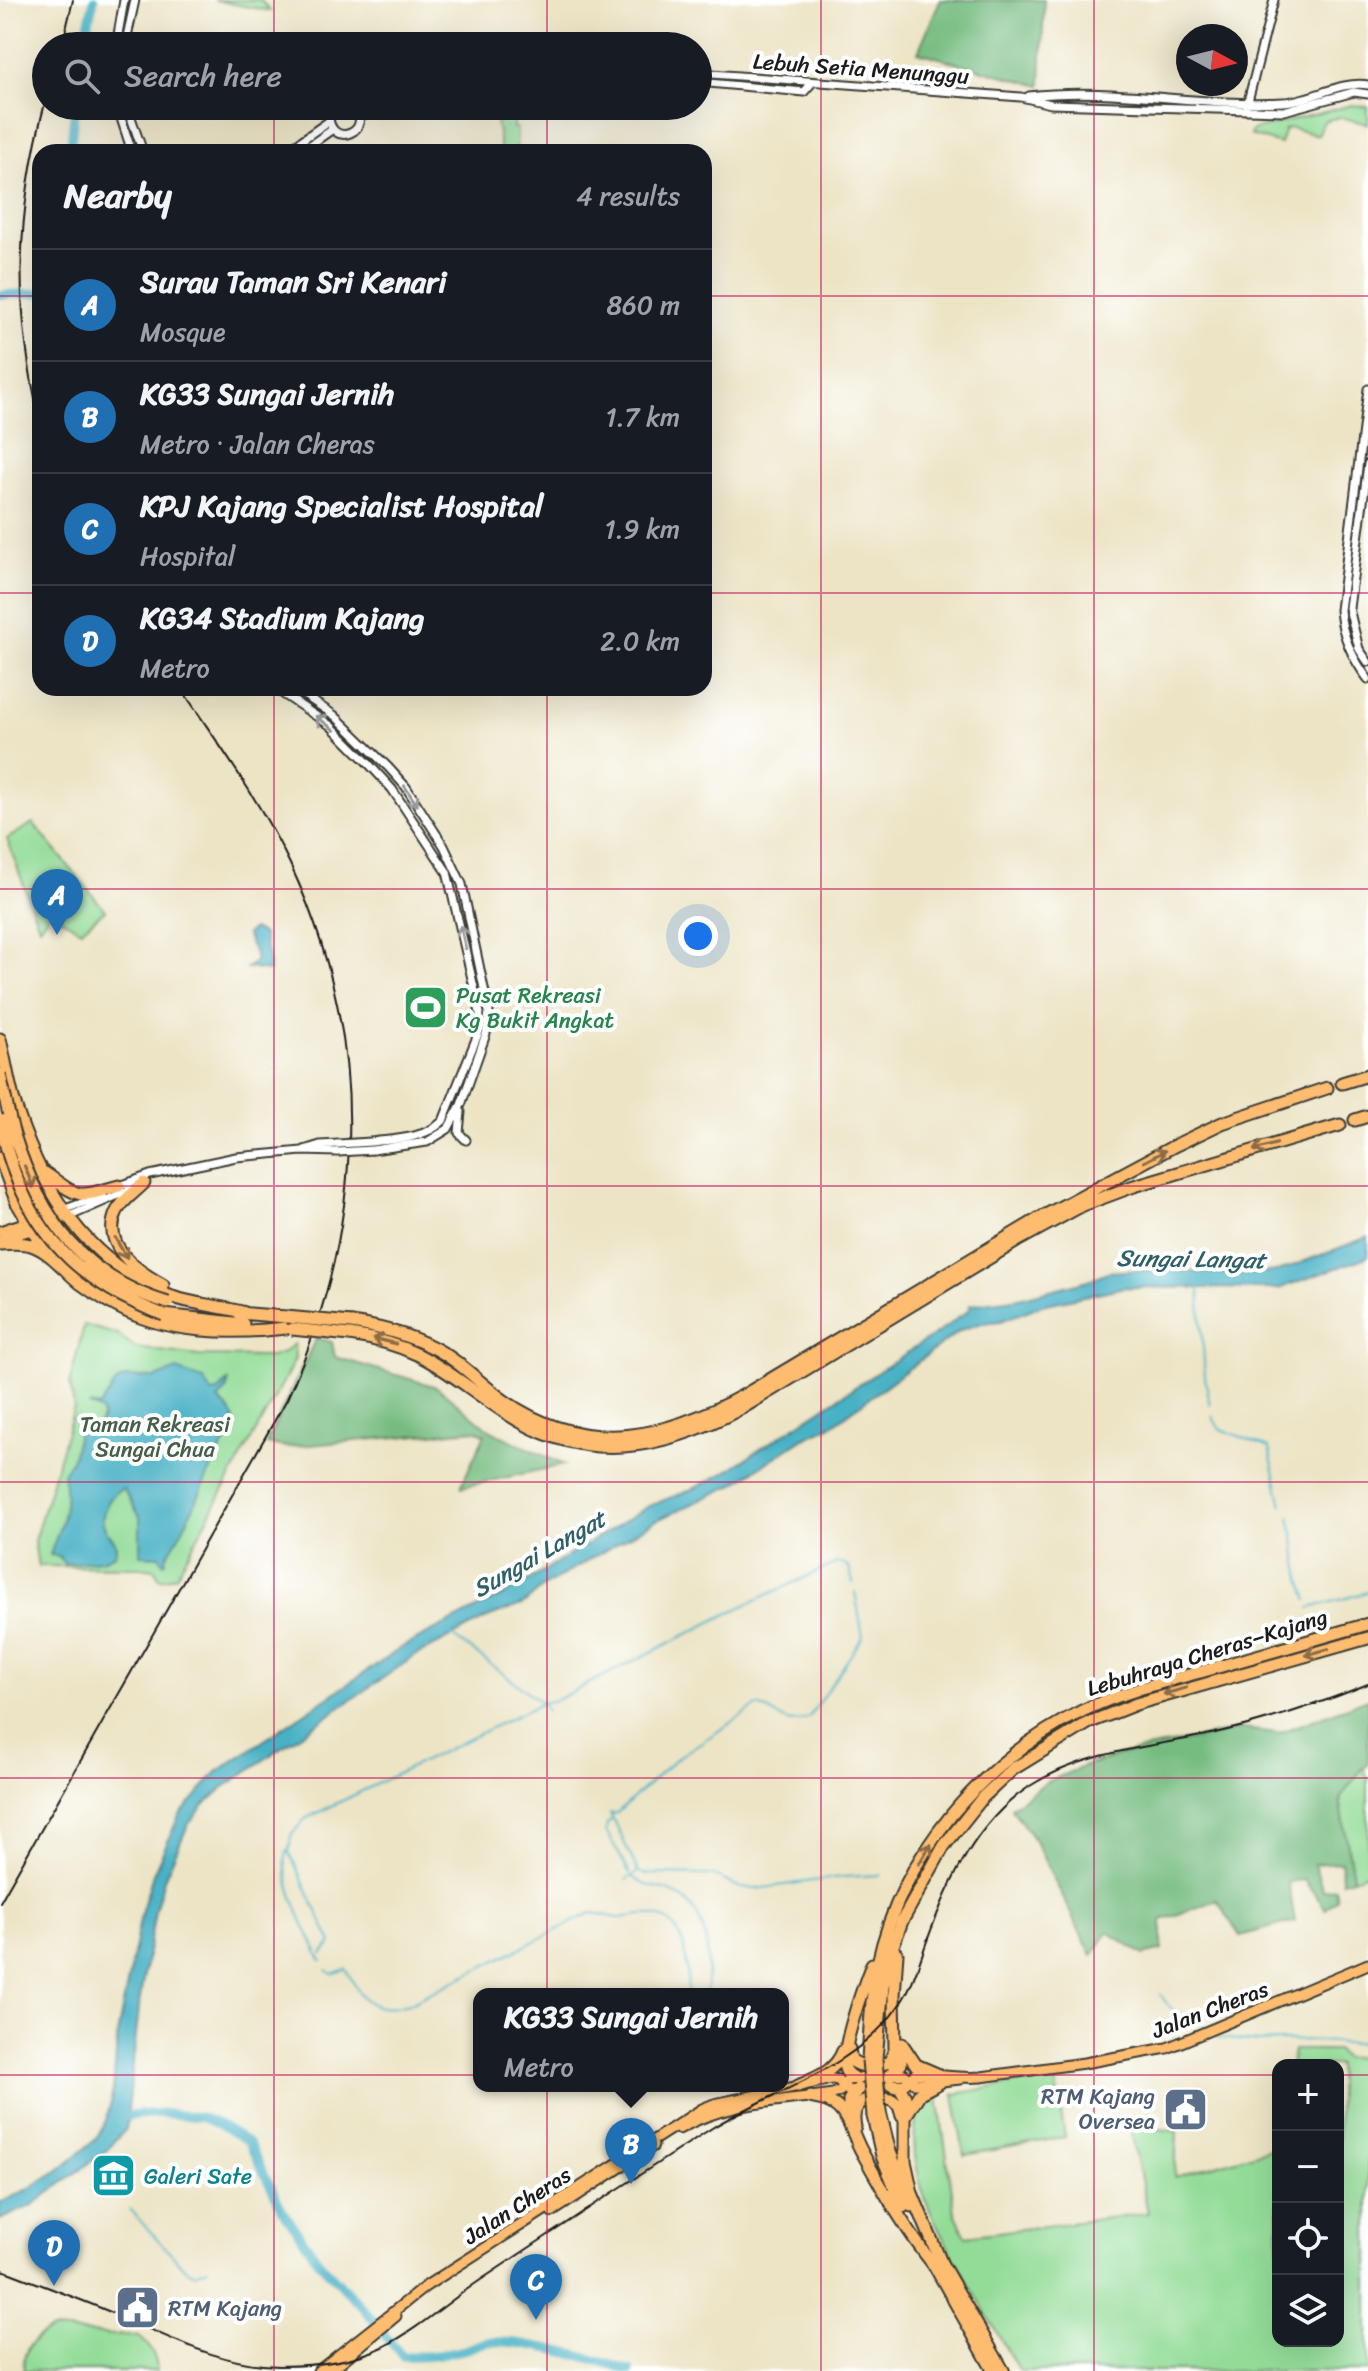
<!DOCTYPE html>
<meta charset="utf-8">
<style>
body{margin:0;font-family:Sriracha,sans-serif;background:#20242c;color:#f1f3f6}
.controls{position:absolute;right:24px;bottom:24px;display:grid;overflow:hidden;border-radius:16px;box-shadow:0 8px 32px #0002}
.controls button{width:72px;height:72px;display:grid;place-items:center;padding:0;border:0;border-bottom:2px solid #363941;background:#171b24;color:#f1f3f6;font:40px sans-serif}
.compass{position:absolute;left:1176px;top:24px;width:72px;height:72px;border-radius:50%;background:#171b24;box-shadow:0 8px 32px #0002;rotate:97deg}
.you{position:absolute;left:698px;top:936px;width:28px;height:28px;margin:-20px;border:6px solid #fff;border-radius:50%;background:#1a73e8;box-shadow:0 0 0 12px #1a73e833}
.badge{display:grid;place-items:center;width:52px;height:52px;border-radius:50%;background:#1f6fb2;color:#fff;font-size:26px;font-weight:700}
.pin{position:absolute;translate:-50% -66px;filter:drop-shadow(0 2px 4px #0008)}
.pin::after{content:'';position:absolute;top:42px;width:28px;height:24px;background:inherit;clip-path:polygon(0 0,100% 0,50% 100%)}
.popup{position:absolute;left:473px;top:1988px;width:316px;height:104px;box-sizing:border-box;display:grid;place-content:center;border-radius:16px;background:#171b24;filter:drop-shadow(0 2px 6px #0005);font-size:26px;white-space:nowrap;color:#9ea1a6}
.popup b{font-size:30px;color:#f1f3f6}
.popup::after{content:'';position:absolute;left:50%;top:100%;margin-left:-16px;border:16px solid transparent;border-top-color:#171b24}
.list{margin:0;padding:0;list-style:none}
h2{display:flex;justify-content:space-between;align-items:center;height:104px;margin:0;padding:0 32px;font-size:34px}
h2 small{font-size:26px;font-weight:400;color:#9ea1a6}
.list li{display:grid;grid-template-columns:52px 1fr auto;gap:24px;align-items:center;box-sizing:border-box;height:112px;padding:0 32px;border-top:2px solid #363941}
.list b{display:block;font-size:30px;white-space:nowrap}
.list p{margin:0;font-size:26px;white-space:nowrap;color:#9ea1a6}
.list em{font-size:26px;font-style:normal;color:#9ea1a6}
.icon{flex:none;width:44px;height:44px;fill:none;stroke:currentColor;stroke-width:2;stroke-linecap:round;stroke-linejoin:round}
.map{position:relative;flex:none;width:1368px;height:2371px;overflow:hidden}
.search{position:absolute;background:#171b24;box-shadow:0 8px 32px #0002;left:32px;top:32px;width:680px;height:88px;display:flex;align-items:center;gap:20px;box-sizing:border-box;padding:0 28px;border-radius:44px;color:#9ea1a6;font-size:30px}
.panel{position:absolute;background:#171b24;box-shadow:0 8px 32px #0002;left:32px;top:144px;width:680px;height:552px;border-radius:24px}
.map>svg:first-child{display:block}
</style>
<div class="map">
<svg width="1368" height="2371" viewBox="0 0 1368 2371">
<rect width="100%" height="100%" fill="#fff"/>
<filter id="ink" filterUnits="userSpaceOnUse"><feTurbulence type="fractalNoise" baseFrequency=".0125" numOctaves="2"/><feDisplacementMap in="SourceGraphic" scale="16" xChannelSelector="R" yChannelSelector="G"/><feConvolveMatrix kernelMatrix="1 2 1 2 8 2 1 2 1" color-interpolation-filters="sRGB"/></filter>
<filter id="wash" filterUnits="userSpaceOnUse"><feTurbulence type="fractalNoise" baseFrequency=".006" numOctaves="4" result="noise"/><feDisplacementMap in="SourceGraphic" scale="32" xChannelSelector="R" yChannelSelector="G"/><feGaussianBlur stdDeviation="1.8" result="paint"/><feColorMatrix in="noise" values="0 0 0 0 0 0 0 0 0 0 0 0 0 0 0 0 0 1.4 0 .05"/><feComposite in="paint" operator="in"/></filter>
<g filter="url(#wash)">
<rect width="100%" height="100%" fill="#ece4c5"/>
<!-- green -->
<path fill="#93dc97" stroke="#587c5a" stroke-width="2" d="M214,0h47l9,11z
M1352,105l16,2v17l-28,-7 -16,4 -6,14 -27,-7 -6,1 -5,15 -30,-9 2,-5z
M499,106h15l-1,22 4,1 -1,23h-15l-6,-37 4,-4z
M33,823l72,87 -24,20 -31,-18 -11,15 -32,-88z
M84,1325l34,10 18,13 63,8 72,1 12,-4 11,-9 1,15 -13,25 -106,192 -16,3 -6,-10 -15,-2 -101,-1 -4,-25 40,-133 -4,-26z
M1363,1767l5,11v95l-15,5 -13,-79z
M1294,2050h42l8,8 24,-1v314h-349c-17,-30 -35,-61 -52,-91 -32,-55 -68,-114 -46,-179l16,-11 18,123 11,23 182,-23 -18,-87 47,5 -2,46 99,-29 4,-20v213h60v-276h-47z
M1055,2077l10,60 -101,18 -10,-61z
M52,2330l87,7c12,9 17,19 18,34h-133c-3,-21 10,-35 28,-41z"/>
<!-- forest -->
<path fill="#76bc80" stroke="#496c4e" stroke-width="2" d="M940,0h104l-3,86 -123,-34z
M316,1338l16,4 3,15 102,30 54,44 73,34 -102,22 -1,-1 24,-52 -10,-4 -188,17 -21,-3z
M1368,1699v66l-5,2 -23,32 13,79 -11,3 -1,-19 -27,2 9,26 12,-2 2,11 -11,10 -22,-29 -16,2 7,39 -55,15 -23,-36 -55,20v30l-18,5 -36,-23 -16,24 -57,-115 -24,-33 35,-26 44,-18 34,-10 117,-25 38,4z"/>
<!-- water -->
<path fill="#47b1c5" stroke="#326670" stroke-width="2" d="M253,929l10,6 6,27v9l-22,-3 8,-6c2,-13 -7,-16 -8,-28z
M1368,1237v19l-4,2 -86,31 -153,-2 -83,18 -41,16 -19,2 -21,7 -127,94 -30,14 -73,48 -76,35 -112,66 -19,17 -39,15 -70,37 -192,132 -19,17 -16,20 -24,54 -9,32 -15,87 -14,131 -18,20 -75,56 -33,15v-18l28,-13 32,-20 36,-30 11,-21 6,-28 5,-60 24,-120 11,-36 26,-58 38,-44 187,-126 104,-53 141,-87 44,-17 31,-16 213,-140 31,-22 2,-6 49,-7 70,-18 18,-8 36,-2 106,4 30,-3z
M177,1370l27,10 8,13 6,-1 11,-12 -3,11 -8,9c7,7 17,12 16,24 -1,11 -9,19 -14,28 -19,35 -31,72 -54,105v4l-2,2 -5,-7 -19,-1v-38l-17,-28c-12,3 -24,25 -19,37 5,13 15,11 11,28l-13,6 -38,4 -5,-8 -9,-1c11,-32 20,-47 13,-82 2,-5 6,-8 8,-13 7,-16 1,-36 26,-33l5,-9 -1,-7 -12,-6 10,2 19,-26 9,-4 28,1z"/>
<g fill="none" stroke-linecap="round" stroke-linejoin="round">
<!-- stream -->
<path stroke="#47b1c5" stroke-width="2" d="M1199,1287l6,90 5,28
M1212,1416l7,12 50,20 13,58
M1290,1516l11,64 7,20
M1310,1608l58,-16
M451,1635l90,67 6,9
M610,1813l28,58 5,3 69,1 29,13 15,1 85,-12 40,-2
M610,1814l7,-1 60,-55 80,-52c21,5 29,25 52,11l54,-80 -8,-45
M612,1819l-5,5 -1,7 24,42
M288,1850c-12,23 22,88 34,111
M633,1877c10,10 22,9 34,13 44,17 43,65 39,104
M626,1880l12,-8
M322,1954l10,-11 -43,-91 2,-17 14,-16 237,-116 14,-3 187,-94 94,-43h6l6,4 4,16
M326,1970l6,4 14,-5c15,29 25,47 62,35l183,-91c11,-1 19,6 30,5 11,-1 21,-5 32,-3 35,6 34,51 35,79
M1160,1994l10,14 31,18
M1217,2038l42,4 48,-2 38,3 23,-1
M129,2209l58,61 7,3 14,-5"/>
<!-- river -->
<path stroke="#47b1c5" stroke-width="9" d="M83,46l11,-46
M70,152l5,-46
M0,295l40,-2
M117,2117l44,-4 39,4 21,8 27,17 35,69 36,51 44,46 39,48c21,1 42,-1 62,-6 8,-2 16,-7 24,-8 34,-3 109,17 142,29"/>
</g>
</g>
<g filter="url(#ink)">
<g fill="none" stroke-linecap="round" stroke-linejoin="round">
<defs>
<path id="tertiary" d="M116,46l8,-46
M125,46l10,-46
M698,73l323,24 30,7 233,7 70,-19 14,2
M698,82l106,10 7,-8
M1029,96c85,-10 170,11 254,6 28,-1 58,-22 85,-17
M1247,105l27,-105
M117,106l15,46
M127,106l16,46
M336,106l-7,10c1,34 47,15 24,-10
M360,116l27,-10
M285,152l44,-31
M300,152l33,-23
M1368,389l-28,221c2,26 12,48 28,69
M1368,464l-19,144 10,41 9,13
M274,688l57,38 38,38 23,25 55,83 33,141 -2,21 -35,87c-19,18 -46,18 -72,21
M293,688l41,27 54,52 18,20 38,59 18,38 27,128 -3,22 -25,71 -13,24 -21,13 -54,8
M461,1112l-2,21 7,7
M304,1150l16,-5 18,-1
M117,1187l33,-12 86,-18 66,-6 36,1
M63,1210l40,-15
M68,1217l64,-28"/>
<path id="primary" d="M0,1231l63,-21
M0,1240l61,-20
M891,2085l14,-1 10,-10c22,0 44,5 66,3l103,-14 83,-15 201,-84
M679,2129c45,-27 104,-28 154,-35l7,-3 7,-11 57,-6 11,10 45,-5
M552,2212l101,-66
M318,2371l108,-85 276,-177 12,-5 118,-25 6,1 10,11 28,-4
M330,2371l66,-55"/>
<path id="trunk" d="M940,2260l64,111
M933,2264l60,107"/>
<path id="motorway" d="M0,1039c6,24 9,49 17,72 27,82 68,149 150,184 25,10 52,10 78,18
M1342,1083l26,-8
M1355,1120l13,-4
M0,1158l17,45 30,50
M45,1173c37,26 30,25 74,13
M144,1183c-9,9 -21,17 -27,28 -17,34 20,60 46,74
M0,1244c10,-1 21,-2 31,1 19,6 34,26 49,38 15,11 31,21 48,29 48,22 106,22 158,16
M239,1313l47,4
M164,1315l79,9
M352,1323c32,5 63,13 91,30 23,14 41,34 63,49 82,56 160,36 240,-8l294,-176 136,-73 46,-22 105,-35
M350,1335c76,11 96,39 156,78 79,53 157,37 236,-5l275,-167 66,-36 51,-19 206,-61
M894,1996l3,-43
M902,2044l14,21 21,9
M849,2049l2,11c12,9 26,8 39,1l5,-11 -1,-58
M876,2059l7,-73 9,-37 10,-28 42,-75 39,-49 30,-28 75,-46 48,-19 232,-66
M868,2060c2,-32 3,-65 10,-97 24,-109 105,-203 204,-252 39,-19 81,-29 122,-40 54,-16 109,-31 164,-47
M889,2076l12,-12 -1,-19
M856,2079c-4,-2 -8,-5 -10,-8 -8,-16 19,-89 26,-107
M891,2085l9,3 5,9v64l7,32 28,67
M798,2086c19,-9 37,-14 45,-35
M809,2097c10,2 21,3 29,11 12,11 16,30 24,44 21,39 44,78 71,112
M880,2112l10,40 21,54
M906,2115l14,-22 19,-10
M849,2116v-16l9,-11
M873,2116l9,40 21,51
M855,2127c-6,-27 15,-32 37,-27l7,6 3,10"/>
</defs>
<!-- tertiary casing -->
<use href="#tertiary" stroke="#3b3a35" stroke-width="11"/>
<!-- primary casing -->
<use href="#primary" stroke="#3b3a35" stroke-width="13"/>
<!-- trunk casing -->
<use href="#trunk" stroke="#3b3a35" stroke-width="14"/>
<!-- motorway casing -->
<use href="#motorway" stroke="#3b3a35" stroke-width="15"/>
<!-- tertiary -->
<use href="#tertiary" stroke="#fff" stroke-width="7"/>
<!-- primary -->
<use href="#primary" stroke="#fdbc6f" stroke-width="9"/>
<!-- trunk -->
<use href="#trunk" stroke="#fdbc6f" stroke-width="10"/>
<!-- motorway -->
<use href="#motorway" stroke="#fdbc6f" stroke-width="11"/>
<!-- rail -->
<path stroke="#1c1c1c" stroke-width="2" d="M62,46l11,-46
M40,421c-27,-113 -24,-209 6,-322
M0,1902l287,-503c80,-174 85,-361 3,-535 -30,-63 -71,-119 -109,-176
M0,2269c36,14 72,27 108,42 56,23 108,54 171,55 35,0 72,-4 104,-19 36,-18 68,-48 102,-70 75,-50 151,-100 227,-149 62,-38 141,-58 185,-120 15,-19 22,-45 30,-67 22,-60 49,-119 103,-155 54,-35 121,-39 181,-52 54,-12 106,-29 157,-50"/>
<defs>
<path id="tertiary-bridge" d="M338,1144l33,-2
M338,1152l35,-2"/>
<path id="motorway-bridge" d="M0,1075c5,20 8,40 14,60 26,82 67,142 154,168
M0,1120c19,99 68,159 164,195
M286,1317l66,6
M292,1329l58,6
M876,2059l4,53
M868,2060l5,56"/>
</defs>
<!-- tertiary-bridge casing -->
<use href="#tertiary-bridge" stroke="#3b3a35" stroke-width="11" stroke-linecap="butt"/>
<!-- motorway-bridge casing -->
<use href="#motorway-bridge" stroke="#3b3a35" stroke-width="15" stroke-linecap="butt"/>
<!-- tertiary-bridge -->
<use href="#tertiary-bridge" stroke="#fff" stroke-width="7"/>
<!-- motorway-bridge -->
<use href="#motorway-bridge" stroke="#fdbc6f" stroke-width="11"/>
</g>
<!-- one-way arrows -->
<defs><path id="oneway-shaft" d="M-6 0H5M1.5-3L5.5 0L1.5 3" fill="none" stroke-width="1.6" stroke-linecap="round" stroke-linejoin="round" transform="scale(2)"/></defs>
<g stroke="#999">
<use href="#oneway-shaft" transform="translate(325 723) rotate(-143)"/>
<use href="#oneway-shaft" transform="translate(411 796) rotate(57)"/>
<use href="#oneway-shaft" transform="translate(463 937) rotate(-103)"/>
</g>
<g stroke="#8c6c46">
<use href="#oneway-shaft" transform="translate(1265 1147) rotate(164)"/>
<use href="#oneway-shaft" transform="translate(1155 1156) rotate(-28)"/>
<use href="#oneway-shaft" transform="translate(29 1177) rotate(68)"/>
<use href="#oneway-shaft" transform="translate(121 1248) rotate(60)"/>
<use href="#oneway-shaft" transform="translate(384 1341) rotate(-166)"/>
<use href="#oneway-shaft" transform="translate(1317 1652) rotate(164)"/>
<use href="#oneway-shaft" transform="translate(1175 1691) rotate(164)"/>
<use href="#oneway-shaft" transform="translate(925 1854) rotate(-59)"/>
</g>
</g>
<!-- grid -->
<path fill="none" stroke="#c2185b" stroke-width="2" stroke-opacity="0.55" d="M274,0v46M547,0v46M821,0v2371M1094,0v2371M274,106v46M547,106v46M0,296h40M704,296h664M0,593h40M704,593h664M274,688v1683M547,688v1683M0,889h1368M0,1186h1368M0,1482h1368M0,1778h1368M0,2075h1278M1338,2075h30"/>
<!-- icons -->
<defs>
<symbol id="stadium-square" viewBox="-11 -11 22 22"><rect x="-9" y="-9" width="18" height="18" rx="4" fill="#2e9e5b" stroke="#fff"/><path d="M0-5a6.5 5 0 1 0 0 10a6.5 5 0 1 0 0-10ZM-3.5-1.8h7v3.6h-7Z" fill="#fff"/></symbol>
<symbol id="civic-square" viewBox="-11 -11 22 22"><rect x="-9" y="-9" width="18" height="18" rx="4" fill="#5c6f8a" stroke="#fff"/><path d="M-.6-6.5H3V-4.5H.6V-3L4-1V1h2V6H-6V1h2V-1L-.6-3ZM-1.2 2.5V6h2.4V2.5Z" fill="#fff"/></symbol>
<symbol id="museum-square" viewBox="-11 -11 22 22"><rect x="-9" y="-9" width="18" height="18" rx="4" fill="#0f9aa8" stroke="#fff"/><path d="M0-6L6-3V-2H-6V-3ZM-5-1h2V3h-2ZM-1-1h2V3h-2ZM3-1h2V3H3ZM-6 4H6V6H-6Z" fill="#fff"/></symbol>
</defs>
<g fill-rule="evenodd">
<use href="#stadium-square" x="400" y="982" width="51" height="51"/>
<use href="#civic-square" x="1160" y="2084" width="51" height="51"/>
<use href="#museum-square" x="88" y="2150" width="51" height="51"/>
<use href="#civic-square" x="112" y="2282" width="51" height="51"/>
</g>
<g text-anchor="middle" stroke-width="8" stroke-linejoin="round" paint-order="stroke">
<!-- street labels -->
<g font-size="22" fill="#1c1c1c" stroke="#fff">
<text transform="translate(861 68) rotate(4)" y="8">Lebuh Setia Menunggu</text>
<text transform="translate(1207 1652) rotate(-17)" y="8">Lebuhraya Cheras–Kajang</text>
<text transform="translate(1210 2009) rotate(-21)" y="8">Jalan Cheras</text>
<text transform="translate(517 2205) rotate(-33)" y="8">Jalan Cheras</text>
</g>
<!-- leisure labels -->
<g font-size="22" fill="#27864d" stroke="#fff" text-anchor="start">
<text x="456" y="1003">Pusat Rekreasi<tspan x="456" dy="25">Kg Bukit Angkat</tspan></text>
</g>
<!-- park labels -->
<g font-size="22" fill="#465f47" stroke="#fff">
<text x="155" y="1432">Taman Rekreasi<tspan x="155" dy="25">Sungai Chua</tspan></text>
</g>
<!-- service labels -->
<g font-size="22" fill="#4e5e75" stroke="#fff" text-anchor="end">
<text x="1155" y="2104">RTM Kajang<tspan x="1155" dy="25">Oversea</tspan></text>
<text x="168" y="2316" text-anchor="start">RTM Kajang</text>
</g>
<!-- culture labels -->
<g font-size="22" fill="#0d838f" stroke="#fff" text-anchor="start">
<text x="144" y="2184">Galeri Sate</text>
</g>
<!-- water labels -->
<g font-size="24" font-style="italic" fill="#2f5f68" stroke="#fff">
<text transform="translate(1191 1259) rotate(1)" y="8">Sungai Langat</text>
<text transform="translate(539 1554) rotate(-30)" y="8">Sungai Langat</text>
</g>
</g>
</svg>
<div class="controls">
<button>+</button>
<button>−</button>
<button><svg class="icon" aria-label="locate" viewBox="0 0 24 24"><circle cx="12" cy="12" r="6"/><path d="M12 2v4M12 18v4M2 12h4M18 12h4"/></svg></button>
<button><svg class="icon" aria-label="layers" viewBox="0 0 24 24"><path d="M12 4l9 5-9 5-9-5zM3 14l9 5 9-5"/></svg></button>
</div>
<svg class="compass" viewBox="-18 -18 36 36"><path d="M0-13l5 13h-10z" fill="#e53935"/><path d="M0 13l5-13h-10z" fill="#9ea1a6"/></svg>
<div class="you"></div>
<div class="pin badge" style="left:57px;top:935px">A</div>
<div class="pin badge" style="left:631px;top:2184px">B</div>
<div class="popup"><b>KG33 Sungai Jernih</b>Metro</div>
<div class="pin badge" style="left:536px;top:2320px">C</div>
<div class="pin badge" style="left:54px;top:2286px">D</div>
<div class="search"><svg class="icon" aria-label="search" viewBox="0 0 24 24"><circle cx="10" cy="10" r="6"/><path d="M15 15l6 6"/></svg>Search here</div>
<section class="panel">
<h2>Nearby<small>4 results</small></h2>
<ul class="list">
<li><span class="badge">A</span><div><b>Surau Taman Sri Kenari</b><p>Mosque</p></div><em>860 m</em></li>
<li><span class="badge">B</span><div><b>KG33 Sungai Jernih</b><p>Metro · Jalan Cheras</p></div><em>1.7 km</em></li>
<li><span class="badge">C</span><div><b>KPJ Kajang Specialist Hospital</b><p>Hospital</p></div><em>1.9 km</em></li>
<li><span class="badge">D</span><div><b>KG34 Stadium Kajang</b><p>Metro</p></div><em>2.0 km</em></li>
</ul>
</section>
</div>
